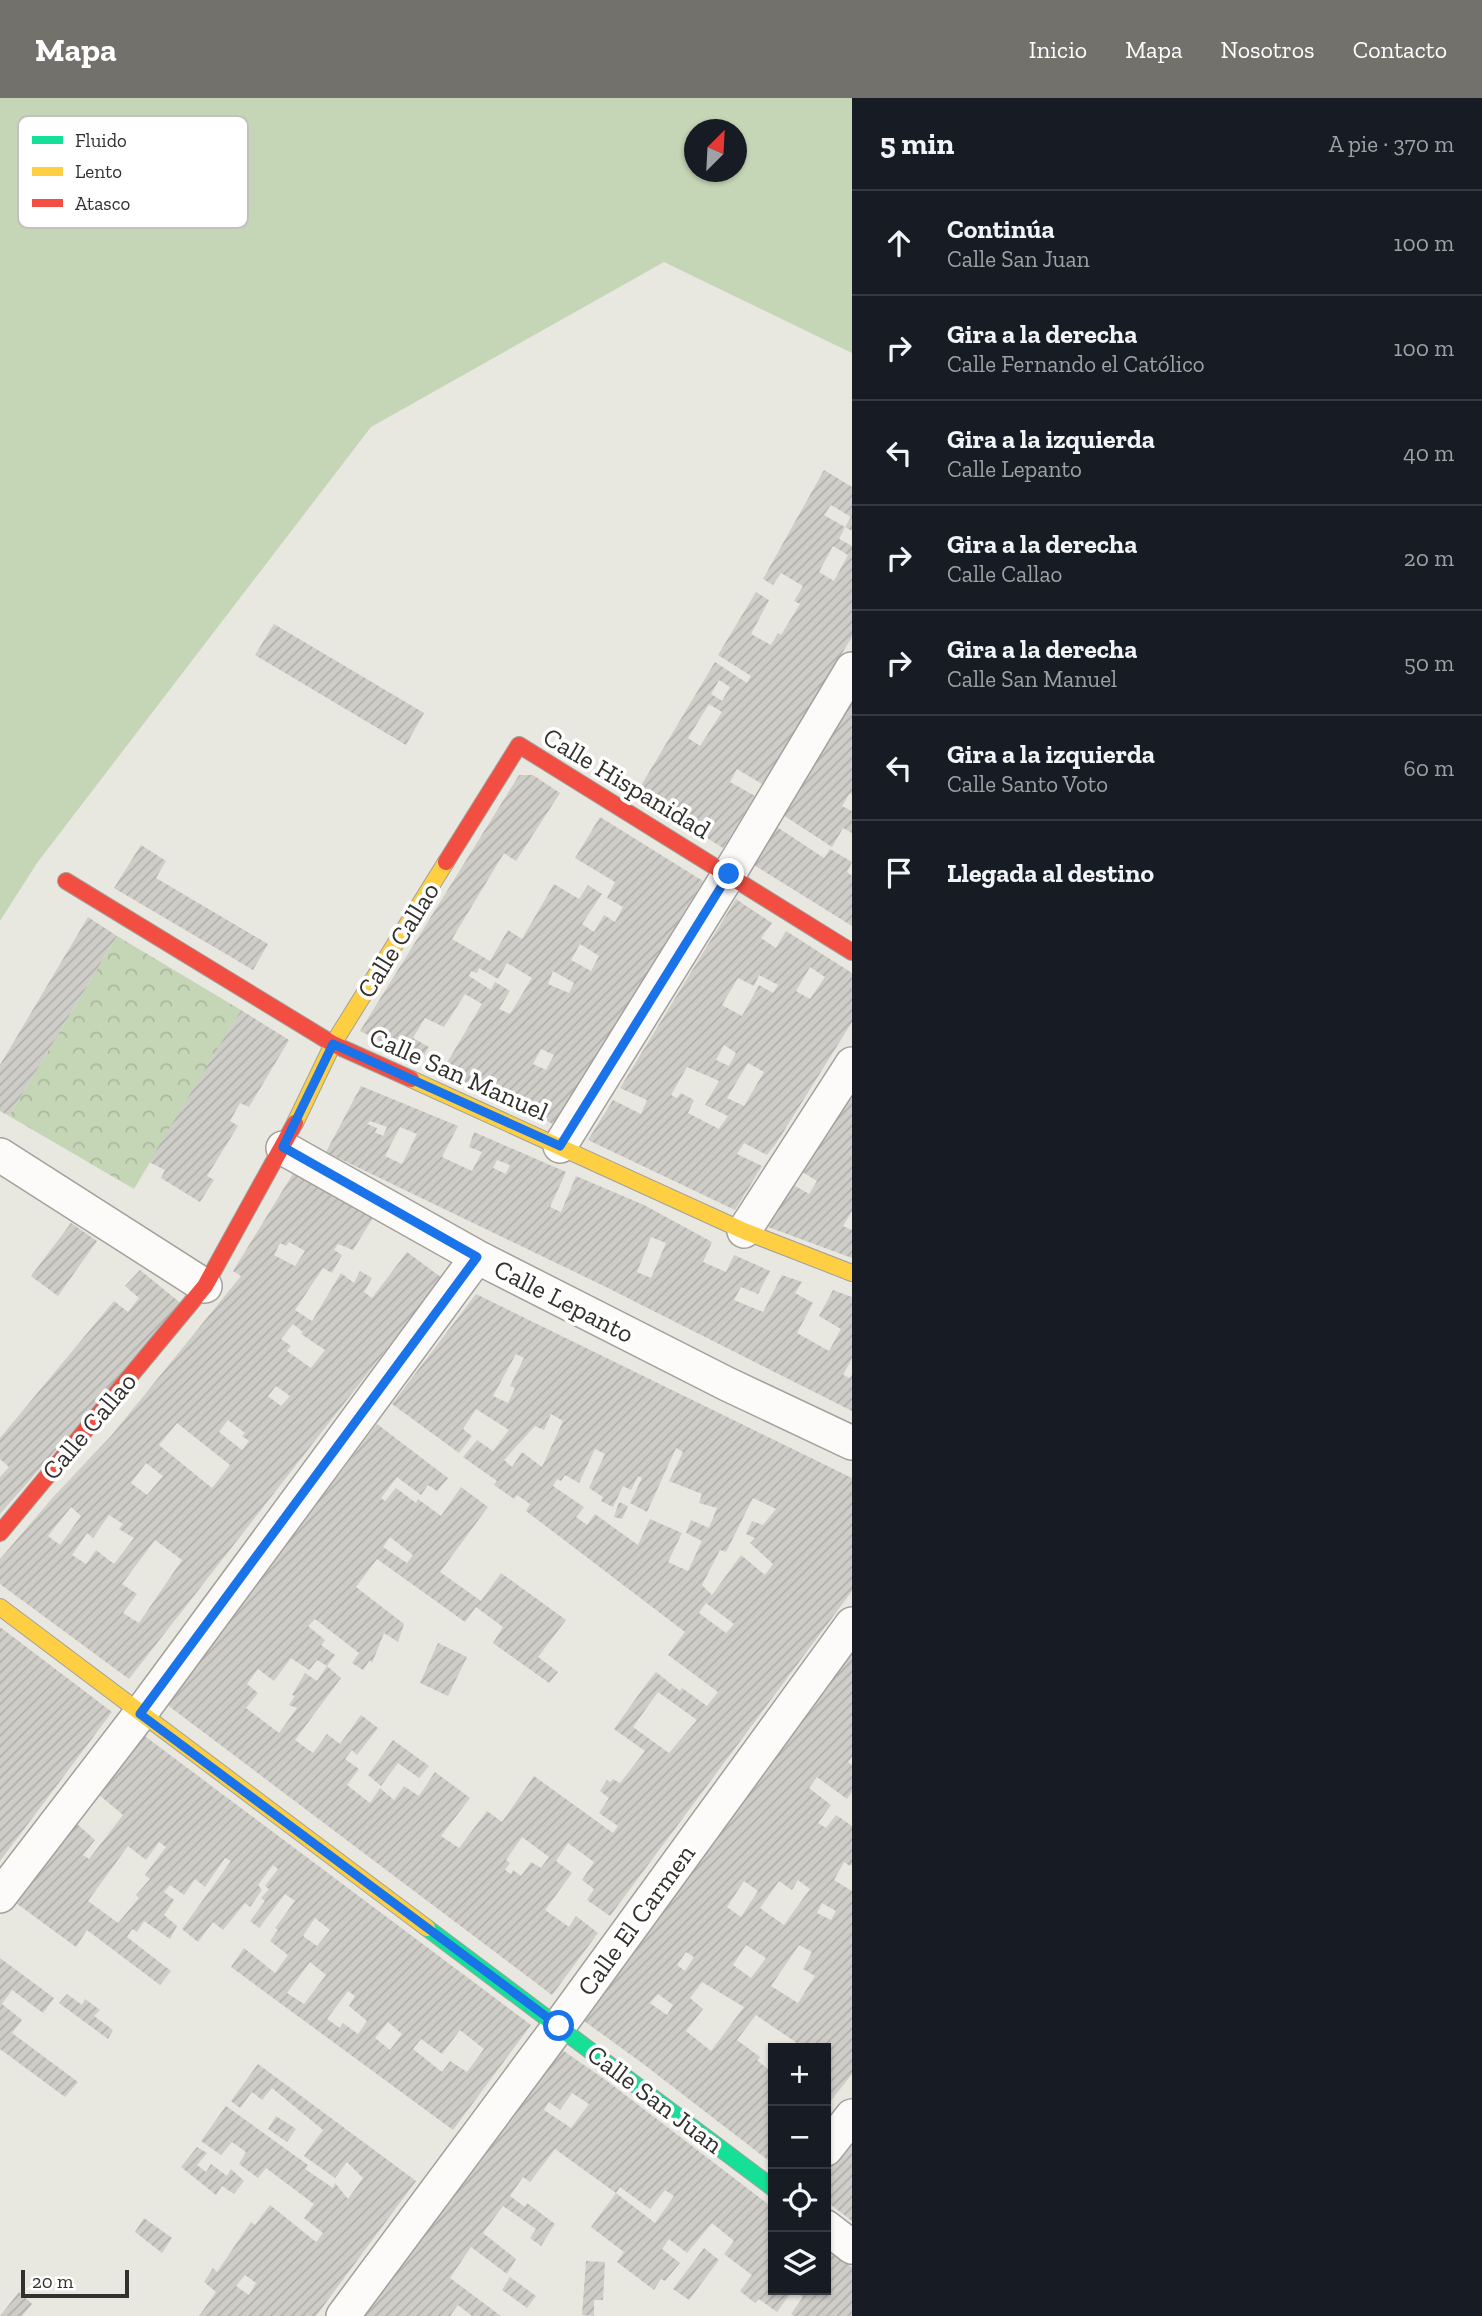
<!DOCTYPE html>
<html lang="es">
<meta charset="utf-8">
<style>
body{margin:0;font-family:"Zilla Slab",serif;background:#20242c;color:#f1f3f6}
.controls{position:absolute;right:21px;bottom:21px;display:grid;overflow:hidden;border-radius:0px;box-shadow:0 2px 5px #0004}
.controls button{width:63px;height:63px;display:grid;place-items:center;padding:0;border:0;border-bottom:2px solid #363941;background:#171b24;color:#f1f3f6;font:35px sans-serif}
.compass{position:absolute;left:684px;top:21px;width:63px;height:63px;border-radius:50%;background:#171b24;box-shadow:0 2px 5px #0004;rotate:24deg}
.scale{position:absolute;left:21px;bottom:18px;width:108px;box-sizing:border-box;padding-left:7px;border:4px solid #32312d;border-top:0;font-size:19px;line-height:24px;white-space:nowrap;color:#32312d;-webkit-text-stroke:5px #fff;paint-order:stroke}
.stop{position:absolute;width:21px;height:21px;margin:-16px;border:5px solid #1a73e8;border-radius:50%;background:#fff}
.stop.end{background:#1a73e8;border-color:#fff;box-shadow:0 2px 7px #0008}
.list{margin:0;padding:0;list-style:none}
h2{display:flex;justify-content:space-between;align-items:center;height:91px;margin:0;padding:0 28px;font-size:30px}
h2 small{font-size:23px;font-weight:400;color:#9ea1a6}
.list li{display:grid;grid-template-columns:46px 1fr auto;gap:21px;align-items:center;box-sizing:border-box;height:105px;padding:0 28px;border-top:2px solid #363941}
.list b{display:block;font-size:26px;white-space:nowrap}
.list p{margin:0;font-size:23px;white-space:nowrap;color:#9ea1a6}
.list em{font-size:23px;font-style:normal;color:#9ea1a6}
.icon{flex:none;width:38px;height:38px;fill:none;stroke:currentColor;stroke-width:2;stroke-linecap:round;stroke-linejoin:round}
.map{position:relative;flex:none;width:852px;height:2218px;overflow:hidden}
header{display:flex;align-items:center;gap:42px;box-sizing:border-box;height:98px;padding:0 35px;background:#72716c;color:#fff}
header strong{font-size:33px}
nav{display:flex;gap:38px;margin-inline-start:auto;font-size:24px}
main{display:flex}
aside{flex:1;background:#171b24}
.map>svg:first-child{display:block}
</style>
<header>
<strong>Mapa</strong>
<nav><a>Inicio</a><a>Mapa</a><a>Nosotros</a><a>Contacto</a></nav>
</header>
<main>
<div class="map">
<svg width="852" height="2218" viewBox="0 0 852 2218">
<defs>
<pattern id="forest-crowns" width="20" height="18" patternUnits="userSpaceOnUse" patternTransform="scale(1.75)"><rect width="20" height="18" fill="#c5d6b6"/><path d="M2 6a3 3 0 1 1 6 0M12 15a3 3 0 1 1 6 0" fill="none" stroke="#aab89d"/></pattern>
<pattern id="building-hatch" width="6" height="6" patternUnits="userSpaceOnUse" patternTransform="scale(1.75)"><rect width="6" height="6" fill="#cfcdc8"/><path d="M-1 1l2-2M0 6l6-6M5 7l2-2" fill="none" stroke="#b2b0ac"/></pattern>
</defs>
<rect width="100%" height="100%" fill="#e8e7e0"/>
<!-- grass -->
<path fill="#c5d6b6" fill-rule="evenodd" d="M0,0h852v255l-188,-91 -293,165 -334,436 -37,58zM694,32h42v42h-42z"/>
<!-- forest -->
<path fill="url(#forest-crowns)" d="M117,838l124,74 -107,179 -125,-73z"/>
<!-- building -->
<path fill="url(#building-hatch)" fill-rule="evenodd" d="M824,372l28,17v44l-7,-4 6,-10 -20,-12 -7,10 21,12 -6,12 13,7v91l-90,147 -25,-15 -7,13 25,14 -32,52 -87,-54 79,-132 32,21 4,-7 -33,-21 38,-63 13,8 -18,34 20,11 7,-12 3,2 19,-31 -6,-3 9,-15 -22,-13 -8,12 -10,-6zM833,448l15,9 -14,26 -15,-9zM719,582l11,7 -8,14 -11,-7zM709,606l13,8 -22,34 -12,-8z
M274,526l150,89 -18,32 -151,-90z
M852,604v93l-2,-2 -8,13 10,5v22l-9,-5 -11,19 -49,-32z
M519,677h14l27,18 -44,68 -12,-8 -52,86 38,22 18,-31 14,9 32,-55 25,15 9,-14 14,9 -20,30 12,8 10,-17 11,7 8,-15 -16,-9 8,-16 -40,-24 25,-41 103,64 -148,244 -113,-54 40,-67 -17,-10 -21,33 -19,-9 -12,20 16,9 -8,14 -61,-30zM580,846l19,12 -8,15 -20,-11zM507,865l25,15 -22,36 -11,-5 11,-18 -15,-9 -4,8 -22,-14 2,-5 6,2 2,-5 19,11zM553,873l21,12 -5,10 -21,-9zM541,951l13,6 -8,15 -13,-6z
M777,729l47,31 6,-9 22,13 -5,10 5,4v50l-98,-61z
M141,747l25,16 -10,17 112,66 -15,26 -139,-82z
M736,801l36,24 -11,15 15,10 10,-17 66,42v49l-75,120 -10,13 -23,-12 -7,11 25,12 -27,44 -147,-70 25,-40 28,14 6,-14 -27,-12zM810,869l15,10 -15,22 -14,-8zM759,877l19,10 -5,8 -14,-8 -17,31 -20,-11 16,-27 16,8zM724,947l12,8 -7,13 -13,-6zM748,965l16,9 -20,34 -17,-8zM687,969l32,14 -14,24 23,11 -9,13 -31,-16 6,-13 -13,-7 -4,5 -6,-3z
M88,819l29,19 -108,180 -9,-5v-46z
M241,912l48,30 -40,67 -9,-4 -10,18 8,5 -31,50 7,4 -14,22 -39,-24 4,-8 -16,-8z
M361,988l97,40 -16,31 30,14 10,-19 -13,-5 5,-15 92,40 -16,35 11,5 15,-36 68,29 68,37 -9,20 23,10 8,-17 36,16 -12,23 -17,-7 -7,13 29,12 19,-37 20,7 -7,11 18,10 -16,30 32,18 12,-22 -22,-13 14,-26 19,7v61l-9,17 7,3 2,-4v37l-246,-124 -280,-135zM370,1023l17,6 -4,9 -8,-4 2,-4 -10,-4zM400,1029l17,7 -15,30 -17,-8zM497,1062l13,5 -4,9 -13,-6zM651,1139l15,6 -15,35 -14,-6z
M852,993v120l-9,15 9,4v28l-84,-31 24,-43 17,10 8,-13 -16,-10z
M294,1074l82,41 -23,37 -15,-6 -4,6 8,5 -10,18 -9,-5 -28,42 17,11 29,-48 13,10 6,-12 12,7 -8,14 8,6 35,-46 35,26 -313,401 -129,-95v-25l55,-64 56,-59 130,-160 -8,-5zM289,1144l16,9 -10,15 -21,-11 6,-12 6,3zM293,1226l10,8 -2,2 24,16 -14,18 -24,-17 4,-5 -10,-7zM276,1288l14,10 -9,10 -13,-10zM228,1322l17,13 -3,3 7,5 -7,9 -23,-18zM177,1325l53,42 -18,23 -53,-43zM146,1365l17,13 -16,19 -16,-12zM71,1409l10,9 -21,29 -12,-9zM109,1417l14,9 -4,5 15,9 -20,26 -18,-14 -10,14 -14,-9 15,-22 6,5zM155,1442l27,20 -43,63 -16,-10 14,-19 -15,-10z
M71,1125l26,18 -39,55 -27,-20z
M140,1172l43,35 -183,209v-37l9,-10 -9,-8v-21l114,-137 14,11 11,-14 -14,-12z
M476,1196l376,184v113l-242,325 -23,-16 7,-11 -12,-9 12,-18 -26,-19 -12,18 16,12 -27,37 24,17 7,-11 22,17 -46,62 -386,-291 211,-280 71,54 -11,13 -9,-6 -7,10 -24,-18 -16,21 4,3 11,-13 20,15 2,-4 23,17 20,-29 27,20 -48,65 41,29 20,-28 65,47 -28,37 20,15 -9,11 -56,-40 10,-16 -27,-20 -11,15 -88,-63 -21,28 48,37 -6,18 -14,-9 -12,30 -2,-3 -7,10 -11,-7 7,-10 -44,-34 -7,7 17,14 -4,5 14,10 -8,11 14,12 -46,62 18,13 14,-19 13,10 21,-29 17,13 -21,27 -5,-5 -7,9 14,10 -12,16 23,18 10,-15 14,12 10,-14 15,10 16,-24 35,26 -29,38 18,12 28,-37 15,11 32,-46 79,57 5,-7 -19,-13 10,-15 -9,-7 7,-11 3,2 3,-3 7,4 25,-32 -31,-22 33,-46 9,-11 24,19 2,-3 25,18 11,-14 -50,-37 17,-23 -159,-121 4,-7 -13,-9 -3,4 -20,-14 3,-4 -34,-24 14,-17 16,11 16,-21 -33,-21 -13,20 9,7 -13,17 -67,-49zM516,1256l8,4 -14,28 5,2 -7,15 -15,-7zM551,1316l12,7 -21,46 -20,-15 -10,15 -8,-7 31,-34 9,4zM676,1350l7,4 -14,29 33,13 -3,9 18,5 -8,20 -18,-8 -5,13 16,8 -14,30 -20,-9 14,-29 -32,-14 -12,26 -43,-31 -8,11 -11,-8 8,-10 -31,-21 4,-7 4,2 4,-6 14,8 16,-34 10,5 -16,34 14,9 -2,4 12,6 10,-21 8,4 7,-14 4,2 -12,25 17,9zM753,1400l23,11 -13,16 -11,-4 -6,13 9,4 -5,5 23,21 -8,11 -24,-20 -29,40 -10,-10 18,-35 6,2zM390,1439l23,18 -6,8 -24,-16zM706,1505l28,21 -8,9 -27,-20zM291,1560l18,12 8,-10 10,6 -10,15 -12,-8 -13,22 3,1 -6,9 8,3 -18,25 -33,-25 12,-15 -11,-9 11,-15 16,12zM658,1594l39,28 -28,33 -36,-26zM522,1739l27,20 -8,11 -10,-6 -10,14 -8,-6 -2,4 -6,-4 5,-7 -4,-3z
M619,1404l9,4 -6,13 -8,-2z
M0,1529l112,85 -112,149z
M438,1545l29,14 -19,39 -28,-13z
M852,1553v106l-4,5 4,3v27l-5,7 -30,-22 -8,11 22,17 -13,18 8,5 10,-13 16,11v38l-2,2 -6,-4 -10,18 18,11v183l-26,33v-59h-22l-48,-33 -19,25 23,17 -3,3 16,13v91l-131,-101 -62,-45zM798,1782l12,9 -26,36 -24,-17 19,-27 13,9zM744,1783l14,10 -17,26 -14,-10zM822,1805l14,8 -5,9 -14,-7zM746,1847l20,13 -15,20 -18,-13zM799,1847l13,7 -9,17 12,7 -17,27 -27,-17zM686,1854l8,5 -9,14 -8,-6zM702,1884l42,25 -33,44 -25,-20 17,-22 -13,-11zM658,1896l15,11 -6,10 -17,-12z
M142,1636l389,291 -78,105 -222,-163 13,-19 31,25 13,-18 -18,-14 8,-11 -3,-2 20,-27 -10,-7 -26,34 -9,-7 15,-20 -4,-3 8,-9 -4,-3 13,-17 -5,-4 -15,20 4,5 -12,17 -5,-4 -22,27 -10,-8 -15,20 -16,-13 49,-68 -6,-3 -20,29 -10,-8 -11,16 -14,-10 -6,7 10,8 -10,15 13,11 -7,13 -26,-18 -7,11 -5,-3 -5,8 44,34 -11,14 -73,-55 -11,17 -60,-44 60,-80 19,17 -12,15 6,4 34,-44 -25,-21zM159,1744l7,5 -21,28 5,4 -14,16 3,3 -21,25 -30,-22 40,-55 18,14zM315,1820l15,12 -13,16 -14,-10zM310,1864l16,13 -22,29 -17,-11zM348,1893l7,5 -6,10 18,15 -9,13 -15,-11 -3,5 -13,-9zM388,1924l14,12 -12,16 -15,-12zM460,1932l24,19 -17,23 -17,-11 -8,11 -29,-23 8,-10 21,15z
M393,1642l36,26 -10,12 -21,-15 -17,23 -13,-11z
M0,1860l54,40 -11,15 -31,-23 -10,14 20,16 -10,13 66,49 -13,15 -65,-48z
M67,1896l15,11 3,-6 15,11 -6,6 19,14 -5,9 -49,-36z
M558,1949l49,34 166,127v82h53v-43l26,20v49h-58l-3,-2 12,-17 -10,-7 -16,22 -18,-13 -4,4 -15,-12 12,-16 -28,-21 10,-13 -22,-18 -25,30 -18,-14 -7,10 18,14 -15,18 -4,-2 -7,11 -37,-28 7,-10 -33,-25 25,-34 39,30 19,-27 -9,-6 -15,19 -30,-22 -4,6 -61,-44 -25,33 -7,-5 -13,19 15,11 2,-4 28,21 -14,22 -11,-8 6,-9 -33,-23 -20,27 33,26 -9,15 -36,-27 -21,31 51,38h-29l-14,-11 -8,11h-90zM572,1995l17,11 -18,24 -27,-18 5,-8 11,8z
M258,1966l158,117 -100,135h-117l17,-24 -12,-10 9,-14 4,4 34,-50 4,3 15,-20 46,37 7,-9 -19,-15 10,-14 -48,-36 -8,10 -19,-14 7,-12 -14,-10 -11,13 -20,-14 25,-35 82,59 -3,4 28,19 2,-5 13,16 15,-21 -16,-16 -12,16 -31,-22 19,-26 -51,-42 -10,12 -10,-8 -12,16 -9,-7zM245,2177l11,8 -7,12 -13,-9z
M276,2018l20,13 -9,13 -19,-13z
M852,2039v84l-26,-20v-29z
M197,2049l10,6 -10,12 9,7 5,-8 16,12 4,-7 13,12 -10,13 -12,-8 -6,9 -35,-28z
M144,2120l28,20 -10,15 -27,-21z
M704,2150l15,12 -30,40 -16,-11z
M586,2163l19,1 -2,38h-9v16l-12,-1z
M510,2179l26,19 -9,12 -25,-18z
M19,2194l13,12 -10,12h-22z"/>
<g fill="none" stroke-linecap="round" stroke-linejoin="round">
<defs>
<path id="street" d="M560,1048l169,-272 123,-205
M283,1050l194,109 250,127 125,59
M0,1057l205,131
M744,1133l108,-167
M0,1798l140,-182 337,-457
M826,2051l26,-33
M826,2129l26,20
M343,2218l216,-290 293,-402"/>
<path id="fast" d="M427,1830l346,260"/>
<path id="slow" d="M411,981l333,152 108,42
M295,1025l38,-79 113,-182
M0,1509l427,321"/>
<path id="jam" d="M446,764l73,-117 333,207
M66,783l267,163 78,35
M0,1435l205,-247 90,-163"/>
</defs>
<!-- street casing -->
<use href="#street" stroke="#a2a19c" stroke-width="36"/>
<!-- fast casing -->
<use href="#fast" stroke="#a2a19c" stroke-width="18"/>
<!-- slow casing -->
<use href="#slow" stroke="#a2a19c" stroke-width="18"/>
<!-- jam casing -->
<use href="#jam" stroke="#a2a19c" stroke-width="18"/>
<!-- street -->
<use href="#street" stroke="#fcfbfa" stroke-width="33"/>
<!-- fast -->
<use href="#fast" stroke="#16e098" stroke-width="16"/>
<!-- slow -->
<use href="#slow" stroke="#ffcf43" stroke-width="16"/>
<!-- jam -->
<use href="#jam" stroke="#f24e42" stroke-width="16"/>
</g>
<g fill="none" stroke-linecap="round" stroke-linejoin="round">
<!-- route -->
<path stroke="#1a73e8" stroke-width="9" d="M559,1928l-419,-312 337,-457 -194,-110 50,-103 227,102 169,-272"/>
</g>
<g text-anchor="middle" stroke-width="7" stroke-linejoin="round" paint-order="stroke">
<!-- street labels -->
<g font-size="26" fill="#32312d" stroke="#fff">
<text transform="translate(627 685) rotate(31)" y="9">Calle Hispanidad</text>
<text transform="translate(398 842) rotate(-58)" y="9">Calle Callao</text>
<text transform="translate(459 976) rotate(24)" y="9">Calle San Manuel</text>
<text transform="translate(564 1203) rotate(27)" y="9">Calle Lepanto</text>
<text transform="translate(89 1328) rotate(-50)" y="9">Calle Callao</text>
<text transform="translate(636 1822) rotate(-54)" y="9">Calle El Carmen</text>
<text transform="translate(655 2001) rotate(37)" y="9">Calle San Juan</text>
</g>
</g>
<!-- legend -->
<rect x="18" y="18" width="230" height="112" rx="10" fill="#fff" stroke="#c2c1c0" stroke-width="2"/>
<rect x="32" y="38" width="31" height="8" fill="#16e098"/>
<rect x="32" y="69" width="31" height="9" fill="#ffcf43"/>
<rect x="32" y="101" width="31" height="8" fill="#f24e42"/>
<g font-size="19" fill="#32312d">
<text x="75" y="49">Fluido</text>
<text x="75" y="80">Lento</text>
<text x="75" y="112">Atasco</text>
</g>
</svg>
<div class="controls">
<button>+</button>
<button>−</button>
<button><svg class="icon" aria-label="locate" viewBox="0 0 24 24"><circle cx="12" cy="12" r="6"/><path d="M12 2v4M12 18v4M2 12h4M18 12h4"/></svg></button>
<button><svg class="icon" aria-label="layers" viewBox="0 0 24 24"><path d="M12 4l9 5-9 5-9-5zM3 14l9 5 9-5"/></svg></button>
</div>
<svg class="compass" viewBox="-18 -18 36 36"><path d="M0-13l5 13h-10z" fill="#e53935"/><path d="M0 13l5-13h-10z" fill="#9ea1a6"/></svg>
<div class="scale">20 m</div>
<div class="stop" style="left:559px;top:1928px"></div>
<div class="stop end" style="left:729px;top:776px"></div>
</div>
<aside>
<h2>5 min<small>A pie · 370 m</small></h2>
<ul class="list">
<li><svg class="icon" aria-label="ahead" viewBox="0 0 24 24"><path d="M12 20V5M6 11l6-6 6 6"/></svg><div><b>Continúa</b><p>Calle San Juan</p></div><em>100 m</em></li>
<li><svg class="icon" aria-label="right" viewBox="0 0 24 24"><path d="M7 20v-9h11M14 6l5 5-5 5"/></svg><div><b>Gira a la derecha</b><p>Calle Fernando el Católico</p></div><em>100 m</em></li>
<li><svg class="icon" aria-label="left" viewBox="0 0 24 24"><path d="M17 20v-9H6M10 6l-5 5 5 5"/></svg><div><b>Gira a la izquierda</b><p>Calle Lepanto</p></div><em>40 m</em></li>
<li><svg class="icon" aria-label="right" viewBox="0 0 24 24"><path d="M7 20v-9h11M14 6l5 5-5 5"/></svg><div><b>Gira a la derecha</b><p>Calle Callao</p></div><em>20 m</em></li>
<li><svg class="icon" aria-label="right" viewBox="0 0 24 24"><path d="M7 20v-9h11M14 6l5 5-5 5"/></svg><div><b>Gira a la derecha</b><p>Calle San Manuel</p></div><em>50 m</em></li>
<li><svg class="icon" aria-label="left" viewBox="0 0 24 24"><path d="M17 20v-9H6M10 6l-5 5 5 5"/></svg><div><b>Gira a la izquierda</b><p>Calle Santo Voto</p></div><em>60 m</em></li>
<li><svg class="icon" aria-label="arrive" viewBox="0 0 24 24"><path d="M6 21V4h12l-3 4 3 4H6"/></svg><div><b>Llegada al destino</b></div></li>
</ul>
</aside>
</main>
